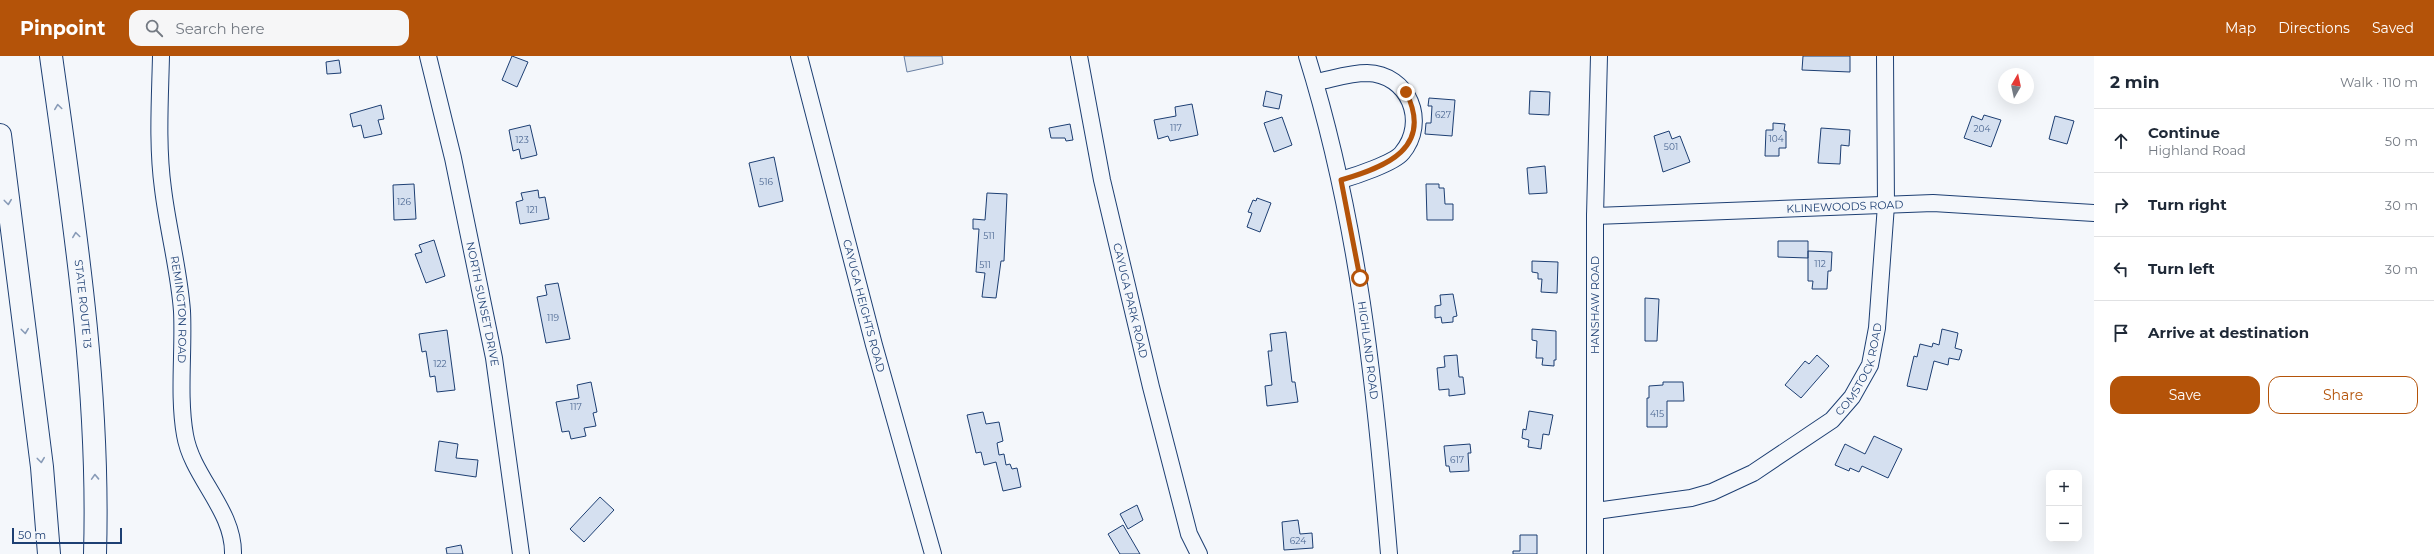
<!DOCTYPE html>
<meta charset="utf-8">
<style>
body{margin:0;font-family:Montserrat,sans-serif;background:#f6f6f7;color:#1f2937}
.controls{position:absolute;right:12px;bottom:12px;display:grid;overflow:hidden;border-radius:8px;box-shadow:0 4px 16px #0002}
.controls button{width:36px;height:36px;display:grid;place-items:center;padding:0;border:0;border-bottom:1px solid #e0e1e3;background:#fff;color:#1f2937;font:20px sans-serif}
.compass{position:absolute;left:1998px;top:12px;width:36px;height:36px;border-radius:50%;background:#fff;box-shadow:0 4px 16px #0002;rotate:9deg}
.scale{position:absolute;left:12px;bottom:10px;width:110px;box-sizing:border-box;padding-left:4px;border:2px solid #1d3f73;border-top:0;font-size:11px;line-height:14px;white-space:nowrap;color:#1d3f73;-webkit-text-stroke:3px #f4f7fb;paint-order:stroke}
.stop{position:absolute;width:12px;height:12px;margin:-9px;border:3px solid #b45309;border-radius:50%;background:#fff}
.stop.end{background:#b45309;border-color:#fff;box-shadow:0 1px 4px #0008}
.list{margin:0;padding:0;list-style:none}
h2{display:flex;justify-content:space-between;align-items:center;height:52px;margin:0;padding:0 16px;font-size:17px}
h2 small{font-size:13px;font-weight:400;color:#747a83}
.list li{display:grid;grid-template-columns:26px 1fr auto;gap:12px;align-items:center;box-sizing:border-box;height:64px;padding:0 16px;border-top:1px solid #e0e1e3}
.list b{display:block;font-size:15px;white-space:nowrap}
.list p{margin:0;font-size:13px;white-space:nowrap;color:#747a83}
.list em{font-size:13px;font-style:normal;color:#747a83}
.actions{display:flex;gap:8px;padding:12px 16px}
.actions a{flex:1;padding:9px 0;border:1px solid #b45309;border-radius:12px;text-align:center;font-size:14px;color:#b45309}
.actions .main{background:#b45309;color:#fff}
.icon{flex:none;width:22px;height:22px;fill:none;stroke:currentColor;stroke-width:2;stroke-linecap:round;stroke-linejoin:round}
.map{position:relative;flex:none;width:2094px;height:498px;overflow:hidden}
header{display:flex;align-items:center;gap:24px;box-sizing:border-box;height:56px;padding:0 20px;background:#b45309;color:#fff}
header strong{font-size:19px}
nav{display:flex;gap:22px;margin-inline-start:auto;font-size:14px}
.search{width:280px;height:36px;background:#f6f6f7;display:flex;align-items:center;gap:10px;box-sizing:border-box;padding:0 14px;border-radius:12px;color:#747a83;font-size:15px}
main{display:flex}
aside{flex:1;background:#fff}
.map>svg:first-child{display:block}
</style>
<header>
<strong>Pinpoint</strong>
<div class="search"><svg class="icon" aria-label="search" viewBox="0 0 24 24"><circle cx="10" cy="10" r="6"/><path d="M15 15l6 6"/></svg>Search here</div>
<nav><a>Map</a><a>Directions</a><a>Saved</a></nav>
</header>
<main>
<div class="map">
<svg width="2094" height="498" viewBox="0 0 2094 498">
<rect width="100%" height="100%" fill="#f4f7fb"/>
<!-- green -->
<path fill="#e3e9f0" stroke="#687fa3" d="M904,0h38l1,8 -36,8z"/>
<!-- building -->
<path fill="#d5e0f0" stroke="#1d3f73" d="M512,0l16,6 -11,25 -15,-7z
M1803,0h47v16l-48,-2z
M339,4l2,13 -14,1 -1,-12z
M1266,35l16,4 -3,14 -16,-3z
M1530,35l20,1 -1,23 -20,-1z
M1429,42l26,2 -3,36 -27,-2 1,-11h5l1,-17h-4z
M1192,48l6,31 -28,6 -2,-5 -10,3 -4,-19 22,-4 -1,-9z
M381,49l3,14 -6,1 4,14 -18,4 -3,-13 -8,2 -3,-13z
M1984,59l17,5 -10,27 -27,-9 8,-22 10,4z
M2055,60l19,5 -7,23 -18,-5z
M1282,61l10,28 -18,7 -10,-29z
M1773,67l12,1 -1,7h2v17h-7v8h-14l1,-26h7z
M1070,68l3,16 -7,1 -1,-3h-14l-2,-10z
M530,69l7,30 -16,4 -2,-10 -6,2 -4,-21z
M1821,72l29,2 -1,16 -8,-1 -1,19 -22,-1z
M1669,75l3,8 8,-3 10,26 -27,10 -9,-36z
M774,101l9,44 -24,6 -10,-44z
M1545,110l2,27 -18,1 -2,-26z
M414,128l2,35 -22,1 -1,-35z
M1426,128h13v4h5l1,16h8v16h-26z
M538,134l1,8 6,-1 4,22 -29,5 -4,-22 7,-2 -2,-7z
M987,137l20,1 -3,67h-3l-5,37 -14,-1 3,-24 -9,-1 3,-43h-6v-10l12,1z
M1257,142l14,5 -11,29 -13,-5 5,-14 -4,-1 5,-12 3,1z
M434,184l11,36 -19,7 -11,-29 7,-2 -3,-7z
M1778,185h30v17l-30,-1z
M1808,195l24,1 -1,19h-3l-1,18h-15l1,-8h-5z
M1532,205l26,1 -1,31 -16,-1 1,-13h-4v-6l-6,-1z
M558,227l12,56 -24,4 -9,-46 10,-2 -2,-10z
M1453,238l4,22 -4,1v5l-11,1 -1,-6 -6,1v-12l6,-1 -1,-10z
M1645,242l14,1 -2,42h-12z
M1532,273l24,2v29h-2v6l-12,-1 1,-7h-7l1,-17 -5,-1z
M1942,273l16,4 -3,15 7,2 -3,10 -10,-2 -1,7 -14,-4 -7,29 -20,-4 7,-30 3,1 3,-13 12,3 1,-4 6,2z
M447,274l8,60 -18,2 -2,-16 -5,1 -4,-26 -4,1 -3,-18z
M1286,276l6,50h3l3,20 -31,4 -2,-20 7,-1 -4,-34h4l-2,-17z
M1457,299l2,22h4l2,17 -16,2v-7l-10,1 -2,-22 8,-1 -1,-11z
M1817,299l12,11 -28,32 -16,-13 20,-24 4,3z
M591,326l6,30 -4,1 3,13 -12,2 2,8 -15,3 -2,-8 -7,1 -6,-30 23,-4 -2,-13z
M1663,326h20l1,19h-17v26h-20v-29h2v-12l14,-1z
M1529,355l24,4 -4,20 -6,-1 -2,15 -13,-2 1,-7 -7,-2 1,-9 3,1z
M983,356l3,12 13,-2 4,19 -6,2 2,12 5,-1 2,11 4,-1 2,5 5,-1 4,19 -18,4 -7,-29 -12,3 -3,-13 -5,1 -9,-38z
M1874,380l28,13 -14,29 -26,-12 -3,6 -9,-4 -1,3 -14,-6 10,-21 20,10z
M439,385l19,3 -2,14 22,2 -2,17 -41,-6z
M1470,388l1,9h-3l1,18 -19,1 -1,-6h-3l-2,-20z
M600,441l14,13 -30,32 -14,-13z
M1137,449l6,15 -15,9 -8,-15z
M1298,464l2,14 12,-1 1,15 -29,2 -2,-28z
M1123,469l17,29h-20l-12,-20z
M1520,479h17v19h-24v-3h7z
M461,489l2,9h-16l-1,-6z"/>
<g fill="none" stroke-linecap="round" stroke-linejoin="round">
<defs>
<g id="minor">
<path id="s1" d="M161,0c-1,44 -4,89 2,133 5,41 16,81 19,122 2,40 -4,85 3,124 7,42 49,75 48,119"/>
<path id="s2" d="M428,0l25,102 41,200 27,196"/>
<path id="s3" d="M799,0l75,289 59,209"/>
<path id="s4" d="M1079,0l23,124 49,207 38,147 10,20"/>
<path id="s5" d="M1307,0c51,164 68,328 82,498"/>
<path d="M1316,26c16,-3 34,-9 51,-9 42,1 61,49 35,80 -8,10 -47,23 -61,27"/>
<path id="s6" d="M1595,160l338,-13 161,10"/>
<path id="s7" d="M1596,455l95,-13 21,-6 41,-19 79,-53 20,-23 18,-32 7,-37 9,-123 -1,-149"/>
<path d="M1595,498v-338l4,-160"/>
</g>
<g id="highway">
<path id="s8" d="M51,0c23,165 49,331 44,498"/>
<path d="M0,79l42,332 7,87"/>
</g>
</defs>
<!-- minor casing -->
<use href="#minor" stroke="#1d3f73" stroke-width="18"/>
<!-- highway casing -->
<use href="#highway" stroke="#1d3f73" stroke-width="24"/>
<!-- minor -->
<use href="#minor" stroke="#f4f7fb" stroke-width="16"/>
<!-- highway -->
<use href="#highway" stroke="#f4f7fb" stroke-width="22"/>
</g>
<!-- one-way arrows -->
<defs><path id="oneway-chevron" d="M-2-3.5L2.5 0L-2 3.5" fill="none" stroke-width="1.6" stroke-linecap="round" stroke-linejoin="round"/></defs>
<g stroke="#889bb7">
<use href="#oneway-chevron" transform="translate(58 51) rotate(-98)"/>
<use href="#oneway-chevron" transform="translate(8 146) rotate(83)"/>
<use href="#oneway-chevron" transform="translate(76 179) rotate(-98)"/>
<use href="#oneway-chevron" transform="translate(25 275) rotate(83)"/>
<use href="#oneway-chevron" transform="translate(41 404) rotate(83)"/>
<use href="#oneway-chevron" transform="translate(95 421) rotate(-92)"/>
</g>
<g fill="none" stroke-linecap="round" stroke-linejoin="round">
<!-- route -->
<path stroke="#b45309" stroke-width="5" d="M1360,222l-19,-98c45,-13 93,-32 65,-88"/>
</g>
<g text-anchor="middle" stroke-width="3" stroke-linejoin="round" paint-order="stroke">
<!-- number labels -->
<g font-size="9" fill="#4b6792">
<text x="1443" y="62">627</text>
<text x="1176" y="75">117</text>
<text x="1982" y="76">204</text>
<text x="1776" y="86">104</text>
<text x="522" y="87">123</text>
<text x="1671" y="94">501</text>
<text x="766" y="129">516</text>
<text x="404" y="149">126</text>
<text x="532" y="157">121</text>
<text x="989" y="183">511</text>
<text x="1820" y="211">112</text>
<text x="985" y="212">511</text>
<text x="553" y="265">119</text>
<text x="440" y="311">122</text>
<text x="576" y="354">117</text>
<text x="1657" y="361">415</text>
<text x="1457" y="407">617</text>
<text x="1298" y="488">624</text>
</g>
<!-- street labels -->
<g font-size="11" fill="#1d3f73" stroke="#f4f7fb">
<text dy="4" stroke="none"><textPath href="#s6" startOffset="250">KLINEWOODS ROAD</textPath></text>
<text dy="4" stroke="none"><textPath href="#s4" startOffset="250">CAYUGA PARK ROAD</textPath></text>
<text dy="4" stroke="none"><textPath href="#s8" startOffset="250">STATE ROUTE 13</textPath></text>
<text dy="4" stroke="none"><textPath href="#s2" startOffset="254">NORTH SUNSET DRIVE</textPath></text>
<text transform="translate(1595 249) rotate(-90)" y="4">HANSHAW ROAD</text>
<text dy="4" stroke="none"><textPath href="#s3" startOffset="258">CAYUGA HEIGHTS ROAD</textPath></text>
<text dy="4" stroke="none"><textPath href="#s1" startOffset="255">REMINGTON ROAD</textPath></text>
<text dy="4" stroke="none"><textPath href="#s5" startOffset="301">HIGHLAND ROAD</textPath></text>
<text dy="4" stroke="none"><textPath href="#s7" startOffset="317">COMSTOCK ROAD</textPath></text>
</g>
</g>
</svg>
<div class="controls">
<button>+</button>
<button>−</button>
</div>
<svg class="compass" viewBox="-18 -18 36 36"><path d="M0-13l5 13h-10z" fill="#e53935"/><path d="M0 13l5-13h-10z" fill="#747a83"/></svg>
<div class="scale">50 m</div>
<div class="stop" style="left:1360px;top:222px"></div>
<div class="stop end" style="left:1406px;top:36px"></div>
</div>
<aside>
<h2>2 min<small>Walk · 110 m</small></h2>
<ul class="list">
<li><svg class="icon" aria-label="ahead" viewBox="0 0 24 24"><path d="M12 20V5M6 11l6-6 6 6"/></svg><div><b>Continue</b><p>Highland Road</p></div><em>50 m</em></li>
<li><svg class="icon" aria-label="right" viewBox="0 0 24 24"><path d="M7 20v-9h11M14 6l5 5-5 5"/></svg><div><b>Turn right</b></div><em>30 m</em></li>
<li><svg class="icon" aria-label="left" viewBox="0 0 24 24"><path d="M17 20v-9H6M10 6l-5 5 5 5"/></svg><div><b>Turn left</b></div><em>30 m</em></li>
<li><svg class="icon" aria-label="arrive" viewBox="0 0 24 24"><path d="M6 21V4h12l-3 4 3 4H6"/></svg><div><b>Arrive at destination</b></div></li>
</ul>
<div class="actions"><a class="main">Save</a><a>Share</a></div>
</aside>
</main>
